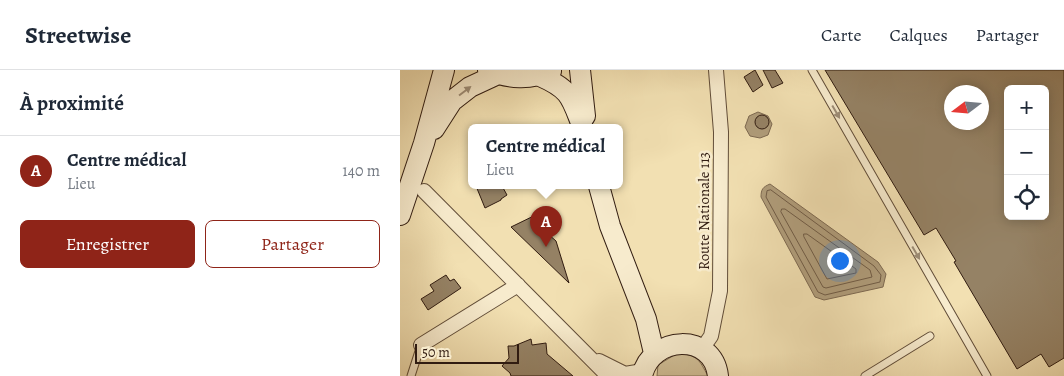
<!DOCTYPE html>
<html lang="fr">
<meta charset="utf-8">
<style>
body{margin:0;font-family:Alegreya,serif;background:#f6f6f7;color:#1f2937}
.controls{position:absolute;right:15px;top:15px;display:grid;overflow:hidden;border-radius:8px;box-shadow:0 2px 12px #0003}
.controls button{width:45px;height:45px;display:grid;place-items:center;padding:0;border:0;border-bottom:1px solid #e0e1e3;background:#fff;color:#1f2937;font:25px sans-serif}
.compass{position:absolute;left:544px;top:15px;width:45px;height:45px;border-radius:50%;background:#fff;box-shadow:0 2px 12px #0003;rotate:254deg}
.scale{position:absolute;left:15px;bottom:12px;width:104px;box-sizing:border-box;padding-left:5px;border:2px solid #311c11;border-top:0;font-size:14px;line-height:18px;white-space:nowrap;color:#311c11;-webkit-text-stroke:4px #f7ebcd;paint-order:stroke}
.you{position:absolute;left:439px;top:190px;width:18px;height:18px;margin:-12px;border:4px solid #fff;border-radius:50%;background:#1a73e8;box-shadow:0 0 0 8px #1a73e833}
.badge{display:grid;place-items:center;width:32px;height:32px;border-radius:50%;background:#8f2418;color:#fff;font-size:16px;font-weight:700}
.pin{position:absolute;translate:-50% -41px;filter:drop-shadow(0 1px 2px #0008)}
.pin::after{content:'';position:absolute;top:26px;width:18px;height:15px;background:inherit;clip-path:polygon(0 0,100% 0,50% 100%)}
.popup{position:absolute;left:68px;top:54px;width:155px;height:65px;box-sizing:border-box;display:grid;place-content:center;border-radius:8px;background:#fff;filter:drop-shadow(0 1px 4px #0005);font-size:16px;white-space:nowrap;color:#747a83}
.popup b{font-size:19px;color:#1f2937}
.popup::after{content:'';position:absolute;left:50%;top:100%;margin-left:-10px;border:10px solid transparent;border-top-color:#fff}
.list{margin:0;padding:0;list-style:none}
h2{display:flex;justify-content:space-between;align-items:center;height:65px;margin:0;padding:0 20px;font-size:21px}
h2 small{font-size:16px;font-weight:400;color:#747a83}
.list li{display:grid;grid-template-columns:32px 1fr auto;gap:15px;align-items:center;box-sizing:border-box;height:70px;padding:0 20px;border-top:1px solid #e0e1e3}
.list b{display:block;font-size:19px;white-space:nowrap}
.list p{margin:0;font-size:16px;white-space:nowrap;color:#747a83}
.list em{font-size:16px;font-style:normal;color:#747a83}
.actions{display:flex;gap:10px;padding:15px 20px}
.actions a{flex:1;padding:11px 0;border:1px solid #8f2418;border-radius:8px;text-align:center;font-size:18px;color:#8f2418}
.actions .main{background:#8f2418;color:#fff}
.icon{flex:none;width:28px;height:28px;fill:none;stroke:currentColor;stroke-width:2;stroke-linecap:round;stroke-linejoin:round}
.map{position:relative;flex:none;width:664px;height:306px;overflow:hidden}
header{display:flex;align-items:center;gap:30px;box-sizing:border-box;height:70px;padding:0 25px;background:#fff;border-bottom:1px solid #e0e1e3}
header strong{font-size:24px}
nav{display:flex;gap:28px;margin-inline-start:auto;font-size:18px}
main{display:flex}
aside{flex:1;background:#fff}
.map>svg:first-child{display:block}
</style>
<header>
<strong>Streetwise</strong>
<nav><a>Carte</a><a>Calques</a><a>Partager</a></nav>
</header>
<main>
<aside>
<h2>À proximité<small></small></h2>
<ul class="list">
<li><span class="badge">A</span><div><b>Centre médical</b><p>Lieu</p></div><em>140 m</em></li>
</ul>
<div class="actions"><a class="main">Enregistrer</a><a>Partager</a></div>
</aside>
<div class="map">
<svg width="664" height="306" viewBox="0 0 664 306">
<rect width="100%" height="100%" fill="#f2e0b2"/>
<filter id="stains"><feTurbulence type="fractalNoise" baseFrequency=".004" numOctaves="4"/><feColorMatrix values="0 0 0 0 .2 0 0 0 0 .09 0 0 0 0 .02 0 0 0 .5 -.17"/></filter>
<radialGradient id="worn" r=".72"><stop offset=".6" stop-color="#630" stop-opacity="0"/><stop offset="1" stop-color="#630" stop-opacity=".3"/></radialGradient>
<!-- green -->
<path fill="#d1bf97" stroke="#816e54" d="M276,284c22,0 23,6 32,22h-51l1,-11z"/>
<!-- water -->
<path fill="#b09d7b" stroke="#7d6951" d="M358,42l10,4 4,8 -4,11 -8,3 -10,-2 -5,-9 4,-11z
M370,114l108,78 8,12 -3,13 -59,13 -9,-3 -54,-100c0,-8 2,-10 9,-13z"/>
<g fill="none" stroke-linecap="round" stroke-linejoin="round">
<!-- shore -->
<path stroke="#705c46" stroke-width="1" d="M371,120l103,76 7,9 -1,7 -55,13 -7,-3 -52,-95 1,-6z
M382,139h3l85,61 2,7 -46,11 -3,-1 -42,-75z
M404,164h3l49,35v4l-29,6 -23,-42z"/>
</g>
<!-- building -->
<path fill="#958265" stroke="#311c11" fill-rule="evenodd" d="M355,0l8,15 -10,7 -9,-15z
M363,0h12l8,13 -11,5z
M425,0h239v288l-15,9 -8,-13 -24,15 -63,-107 2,-1 -20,-33 -12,7zM608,19h37v127h-37zM552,22h30v30h-30z
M355 52a7 7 0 1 1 14 0a7 7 0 1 1-14 0Z
M76,116h26l5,9 -6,4v1l-16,8z
M144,141l8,20 -4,3 8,7 13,42 -58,-56z
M46,205l4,6 4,-2 7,9 -33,22 -7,-11 13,-8 -4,-6z
M131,269l1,6 14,-2 1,11 26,22h-62l-1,-3 -8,-7 7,-8 -1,-12h6z"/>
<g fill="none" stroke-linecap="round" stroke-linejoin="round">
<defs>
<path id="lane" d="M412,0l175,306
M11,306l10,-31
M465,306l65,-40"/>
<path id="street" d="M24,121l184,185
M21,275l97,-60
M302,279l9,-13 9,-45 1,-159 -5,-62
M199,291l26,13 18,-3"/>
<path id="secondary" d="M88,0c20,9 43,10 63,1
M180,0l5,46
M140,6c32,14 31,22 43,52
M34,59l18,-28 18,-14 28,-13
M199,116l11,40 36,93 8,34
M0,145l24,-72 20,-73
M242,306c9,-41 71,-44 76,0"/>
</defs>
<!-- lane casing -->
<use href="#lane" stroke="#614d39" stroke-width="9"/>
<!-- street casing -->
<use href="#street" stroke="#614d39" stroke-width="16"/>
<!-- secondary casing -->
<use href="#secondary" stroke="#311c11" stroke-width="22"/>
<!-- lane -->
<use href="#lane" stroke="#f7ebcd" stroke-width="7"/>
<!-- street -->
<use href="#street" stroke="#f7ebcd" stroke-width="14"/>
<!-- secondary -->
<use href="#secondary" stroke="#f7ebcd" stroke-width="20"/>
</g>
<!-- one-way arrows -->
<defs><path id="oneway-solid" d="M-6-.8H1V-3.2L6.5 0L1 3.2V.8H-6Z" transform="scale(1.25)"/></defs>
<g fill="#9e8e78">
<use href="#oneway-solid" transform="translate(65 21) rotate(-37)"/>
<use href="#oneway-solid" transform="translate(436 42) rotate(60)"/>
<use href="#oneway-solid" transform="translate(516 183) rotate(60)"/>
</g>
<g text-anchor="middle" stroke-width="5" stroke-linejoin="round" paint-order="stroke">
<!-- street labels -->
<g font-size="15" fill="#311c11" stroke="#f7ebcd">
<text transform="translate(304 141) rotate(-90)" y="5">Route Nationale 113</text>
</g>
</g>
<rect width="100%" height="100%" filter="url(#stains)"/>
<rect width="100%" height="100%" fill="url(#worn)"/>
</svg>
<div class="controls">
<button>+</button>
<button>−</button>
<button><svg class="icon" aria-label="locate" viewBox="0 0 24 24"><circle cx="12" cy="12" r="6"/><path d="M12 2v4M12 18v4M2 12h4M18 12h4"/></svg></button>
</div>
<svg class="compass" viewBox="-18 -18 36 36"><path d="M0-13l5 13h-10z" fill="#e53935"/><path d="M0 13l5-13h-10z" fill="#747a83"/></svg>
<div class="scale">50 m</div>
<div class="you"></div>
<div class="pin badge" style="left:146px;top:177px">A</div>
<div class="popup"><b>Centre médical</b>Lieu</div>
</div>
</main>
